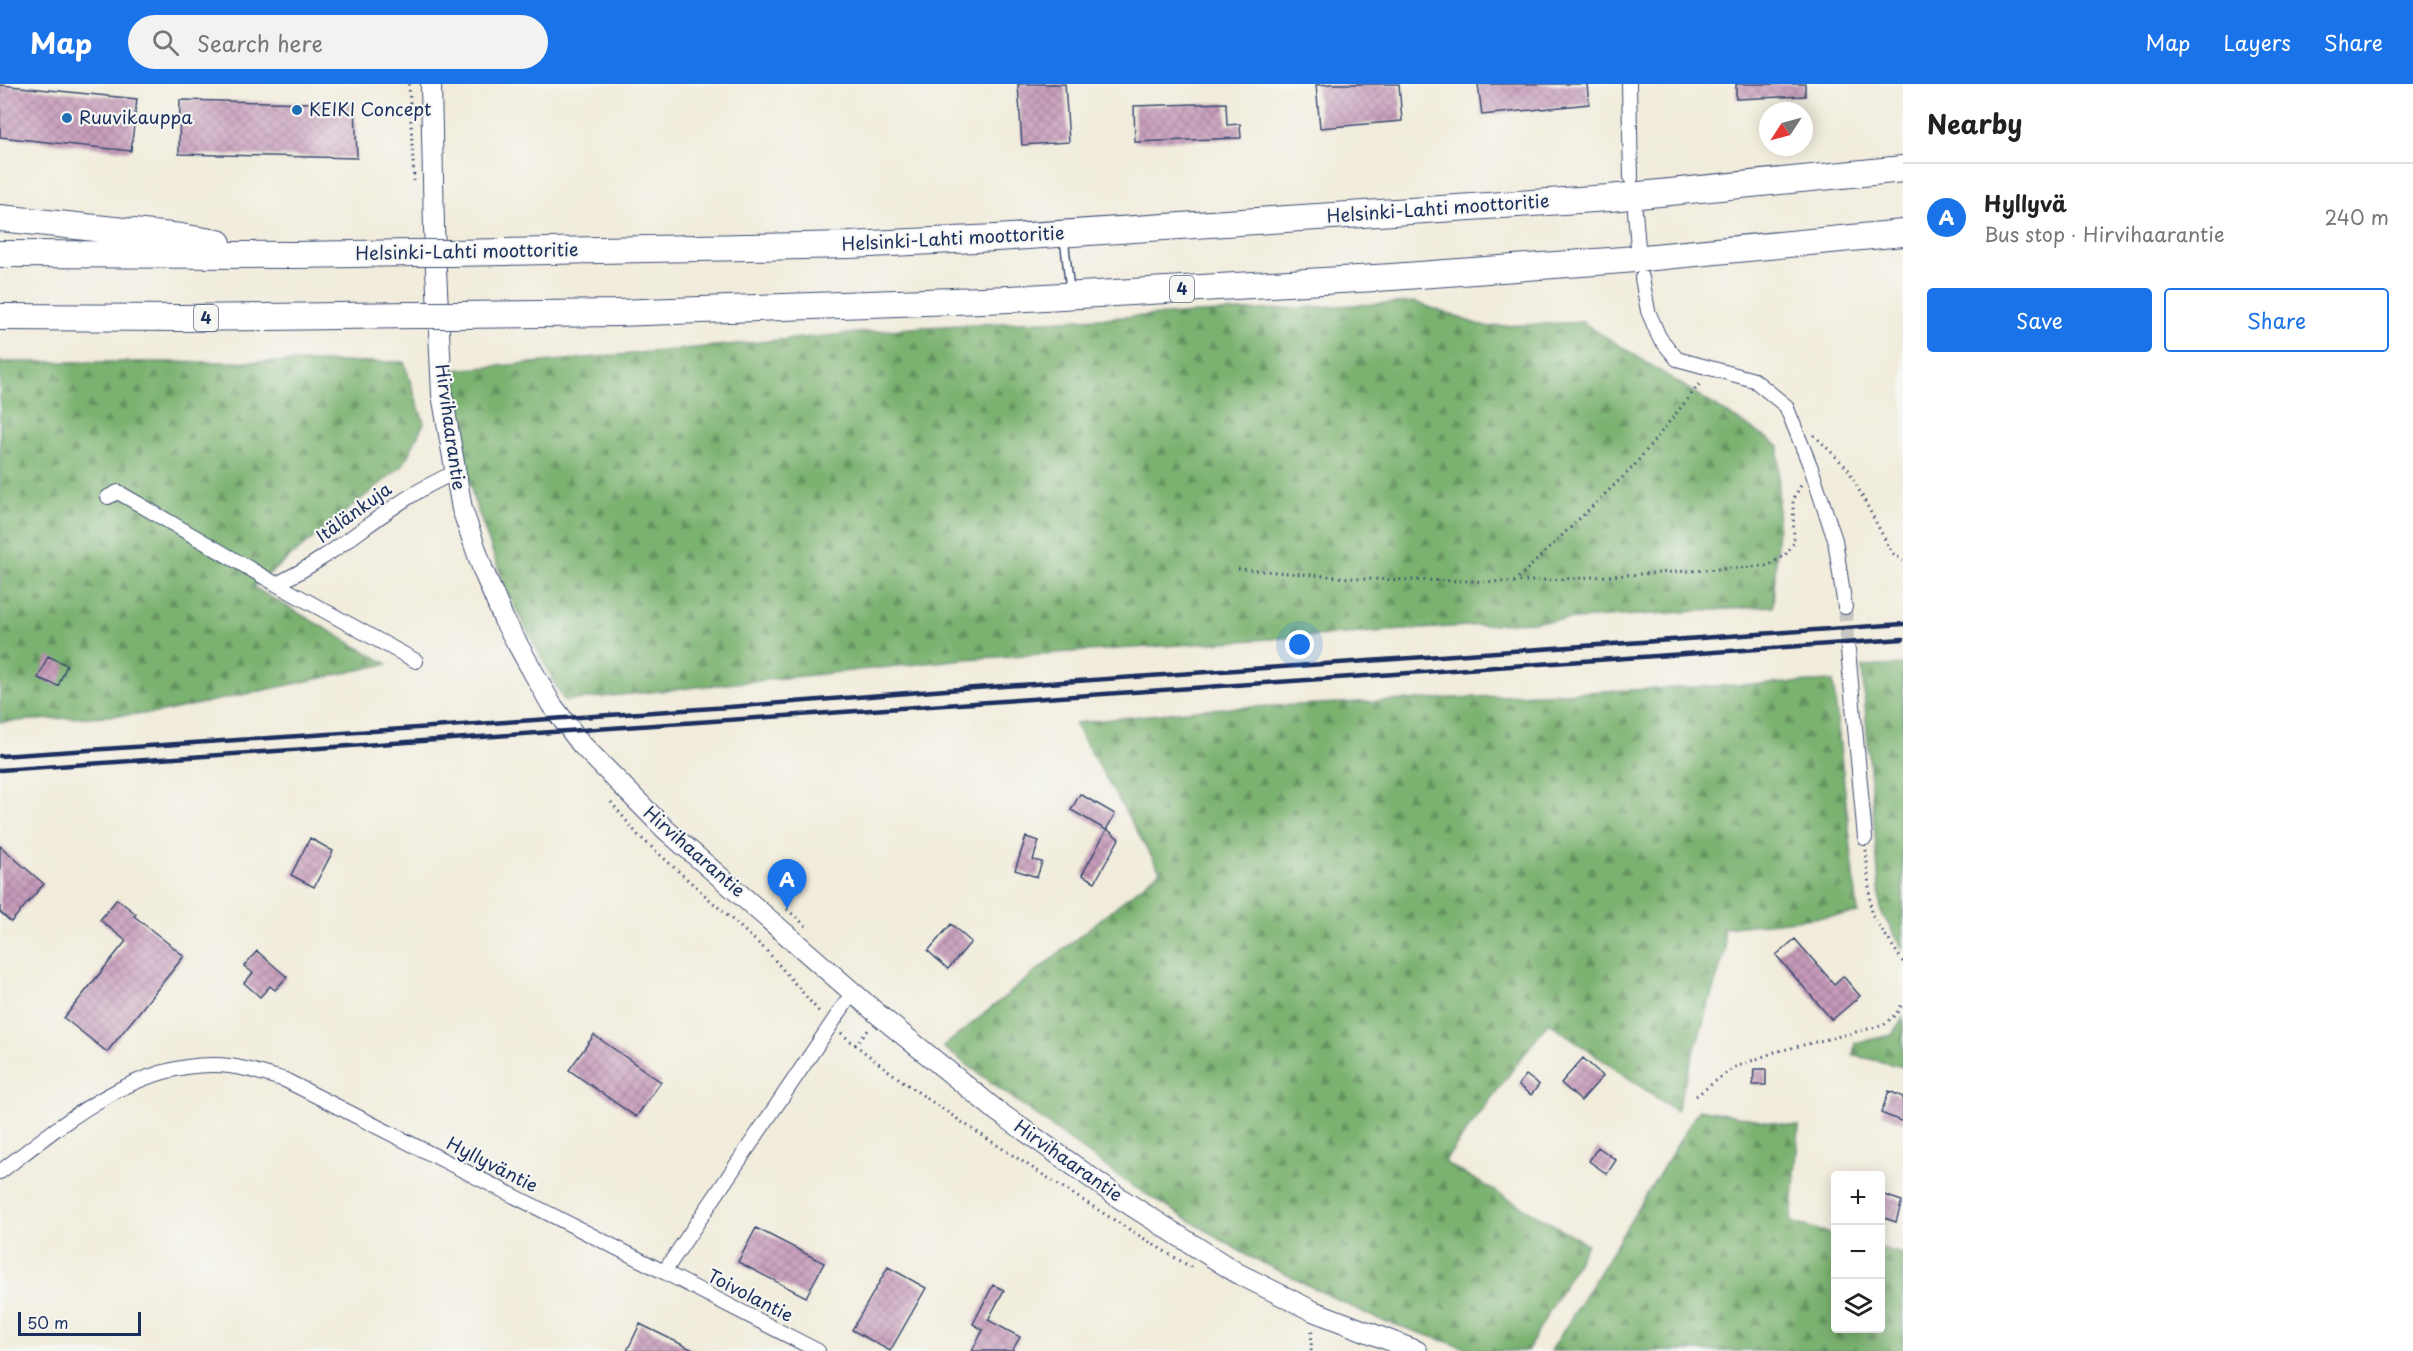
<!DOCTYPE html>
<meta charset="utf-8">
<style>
body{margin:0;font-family:"Playpen Sans",sans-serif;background:#f2f2f2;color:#222}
.controls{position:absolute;right:18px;bottom:18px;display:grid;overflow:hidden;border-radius:6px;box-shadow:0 3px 15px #0003}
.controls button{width:54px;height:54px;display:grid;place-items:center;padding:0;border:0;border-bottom:2px solid #e0e0e0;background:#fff;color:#222;font:30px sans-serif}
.compass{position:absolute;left:1759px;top:18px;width:54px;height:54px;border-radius:50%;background:#fff;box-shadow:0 3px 15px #0003;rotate:234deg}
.scale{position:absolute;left:18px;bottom:15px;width:123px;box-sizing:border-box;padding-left:6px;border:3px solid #1b2f5e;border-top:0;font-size:16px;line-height:21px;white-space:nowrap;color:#1b2f5e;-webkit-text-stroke:4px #f6f6f2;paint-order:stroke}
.you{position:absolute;left:1300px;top:561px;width:21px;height:21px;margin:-15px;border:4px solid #fff;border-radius:50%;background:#1a73e8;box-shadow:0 0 0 9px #1a73e833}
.badge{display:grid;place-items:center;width:39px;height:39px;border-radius:50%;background:#1a73e8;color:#fff;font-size:20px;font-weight:700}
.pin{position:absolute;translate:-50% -50px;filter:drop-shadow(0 2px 3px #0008)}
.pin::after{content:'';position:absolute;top:32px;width:21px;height:18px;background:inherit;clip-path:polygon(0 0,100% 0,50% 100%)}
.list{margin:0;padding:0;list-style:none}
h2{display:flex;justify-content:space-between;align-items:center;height:78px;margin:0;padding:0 24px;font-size:26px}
h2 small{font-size:20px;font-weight:400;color:#767676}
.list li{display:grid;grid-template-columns:39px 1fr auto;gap:18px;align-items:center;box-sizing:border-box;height:108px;padding:0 24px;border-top:2px solid #e0e0e0}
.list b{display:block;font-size:22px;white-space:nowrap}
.list p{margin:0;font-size:20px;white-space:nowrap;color:#767676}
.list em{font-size:20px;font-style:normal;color:#767676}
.actions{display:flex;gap:12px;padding:18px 24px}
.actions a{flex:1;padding:14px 0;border:2px solid #1a73e8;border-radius:6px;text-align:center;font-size:21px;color:#1a73e8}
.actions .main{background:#1a73e8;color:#fff}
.icon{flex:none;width:33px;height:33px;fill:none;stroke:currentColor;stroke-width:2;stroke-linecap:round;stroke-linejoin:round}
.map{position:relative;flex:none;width:1903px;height:1267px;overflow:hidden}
header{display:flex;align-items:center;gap:36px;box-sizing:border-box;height:84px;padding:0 30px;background:#1a73e8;color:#fff}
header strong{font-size:28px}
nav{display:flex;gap:33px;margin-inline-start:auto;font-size:21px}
.search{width:420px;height:54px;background:#f2f2f2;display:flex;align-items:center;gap:15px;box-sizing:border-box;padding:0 21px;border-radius:33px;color:#767676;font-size:22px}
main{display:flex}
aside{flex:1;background:#fff}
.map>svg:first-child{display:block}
</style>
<header>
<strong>Map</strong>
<div class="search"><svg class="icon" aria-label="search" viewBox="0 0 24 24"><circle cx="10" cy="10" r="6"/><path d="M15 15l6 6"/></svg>Search here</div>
<nav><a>Map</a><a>Layers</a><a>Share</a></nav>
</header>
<main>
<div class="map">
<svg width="1903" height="1267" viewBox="0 0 1903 1267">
<defs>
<pattern id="forest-firs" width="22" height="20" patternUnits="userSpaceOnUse" patternTransform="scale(1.5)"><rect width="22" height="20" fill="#7ab270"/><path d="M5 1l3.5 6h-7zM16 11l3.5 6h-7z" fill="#63915f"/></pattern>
<pattern id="building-cross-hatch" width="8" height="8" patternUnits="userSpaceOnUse" patternTransform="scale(1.5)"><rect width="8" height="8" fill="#c79bba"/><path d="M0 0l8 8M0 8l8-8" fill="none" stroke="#a17f9a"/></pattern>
</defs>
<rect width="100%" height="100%" fill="#f6f6f2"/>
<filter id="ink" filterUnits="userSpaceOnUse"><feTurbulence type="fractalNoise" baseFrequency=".0167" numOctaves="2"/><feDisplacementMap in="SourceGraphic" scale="12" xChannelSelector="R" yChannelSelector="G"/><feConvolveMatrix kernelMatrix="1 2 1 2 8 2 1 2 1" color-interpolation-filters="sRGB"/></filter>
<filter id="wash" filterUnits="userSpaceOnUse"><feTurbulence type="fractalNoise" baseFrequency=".008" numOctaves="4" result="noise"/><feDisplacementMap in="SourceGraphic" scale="24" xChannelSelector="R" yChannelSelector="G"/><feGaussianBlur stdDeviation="1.35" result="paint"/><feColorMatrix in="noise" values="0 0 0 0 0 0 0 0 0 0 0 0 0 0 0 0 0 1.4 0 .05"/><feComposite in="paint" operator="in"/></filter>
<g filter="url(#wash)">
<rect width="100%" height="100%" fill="#f1ecdb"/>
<!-- forest -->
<path fill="url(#forest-firs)" stroke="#4a7067" stroke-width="1.5" d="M1415,218l70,25 97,-5 197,124 -1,80 -5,80 -808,53 -401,42 -58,-111 -33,-93 -18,-102v-25l468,-43z
M0,278h404l20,61 -21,42 -150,122 134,77 -230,49 -157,9z
M1903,581v284l-22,-37 -19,-245z
M1833,597l25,232 -135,15 2,23 -49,160 -128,-89 -104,140 143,82 -60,107h-52l-100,-33 -127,-62 -120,-73 -185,-136 217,-176 -86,-148 132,-14z
M1903,933v50l-50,-12 2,-12 37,-8z
M1699,1025l100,18 -8,95 44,13 1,93h44l1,-80 22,6v97h-352z"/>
<g id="blocks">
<!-- building -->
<path fill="url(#building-cross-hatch)" d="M1018,0h47l4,58 -47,3z
M1331,0h68l3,37 -82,7 -4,-43z
M1478,0h109l2,20 -107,11z
M1736,0h69v12l-69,3z
M0,1l137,14 -6,52 -131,-14z
M180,16l175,4 2,54 -178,-4z
M1226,19l1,22 13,-1 1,14 -106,4 -1,-36z
M48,572l19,9 -9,21 -20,-8z
M1080,710l35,20 -9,16 -35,-20z
M1107,745l12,10 -24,43 -13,-7z
M1026,753l13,4 -6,19 9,2 -5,15 -22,-7z
M310,754l23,13 -19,36 -23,-12z
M0,762l44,38 -33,38 -11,-10z
M117,815l19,15 -2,2 50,40 -77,96 -43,-34 62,-77 -26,-21z
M951,840l20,18 -23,27 -20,-18z
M1795,855l39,45 9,-8 17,20 -28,24 -56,-65z
M257,867l30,26 -12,13 -5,-4 -10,11 -16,-14 9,-10 -9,-7z
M594,951l67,47 -25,35 -67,-47z
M1583,974l20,18 -22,25 -20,-18z
M1754,985h12v16h-13z
M1526,991l13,10 -8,10 -13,-10z
M1889,1007l14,6v25l-22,-9z
M1598,1063l18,13 -9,14 -18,-13z
M1881,1110l21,7 -6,21 -15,-5z
M756,1144l68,35 -18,34 -68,-35z
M888,1183l38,21 -36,63 -38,-21z
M993,1201l11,5 -16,30 32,17 -8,14h-40l11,-21 -10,-6z
M640,1240l55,27h-68z"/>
</g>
</g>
<g filter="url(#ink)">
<use href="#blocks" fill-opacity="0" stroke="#3b4b71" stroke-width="1.5"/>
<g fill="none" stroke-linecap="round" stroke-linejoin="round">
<!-- street-tunnel -->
<path stroke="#c6c6c2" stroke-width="14" stroke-dasharray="14 7" stroke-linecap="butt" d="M1845,523l3,43"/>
<defs>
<path id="lane" d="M1064,154l6,52"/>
<path id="street" d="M1629,0l2,94
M1635,127l3,36
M1642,194l6,33 11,26 18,22 77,21 32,26 25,62 24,72 10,67
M108,413l10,-5 158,92c65,-30 112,-83 178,-111
M276,500l140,77
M1848,566l17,188
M0,1088c61,-47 132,-108 214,-107 24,0 48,8 71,15l379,192 189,-280
M664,1188l154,79"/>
<path id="secondary" d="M431,0l3,144 8,166 20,115 21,61 21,50 47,84 31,41 84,85 214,186 117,95 124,88 116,74 76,38 104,40"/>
<path id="highway" d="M0,134l181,19 37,6
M450,169l399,-8 147,-7 613,-40 294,-29
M0,170l295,1 119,-2
M459,231l158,-2 393,-14 382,-22 231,-17 280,-27
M0,233l181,1 232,-3"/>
</defs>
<!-- lane casing -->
<use href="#lane" stroke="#3b4b71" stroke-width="10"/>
<!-- street casing -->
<use href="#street" stroke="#3b4b71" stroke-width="16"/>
<!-- secondary casing -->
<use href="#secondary" stroke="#3b4b71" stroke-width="22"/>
<!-- highway casing -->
<use href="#highway" stroke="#3b4b71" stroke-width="28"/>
<!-- path -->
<path stroke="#3b4b71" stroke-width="3" stroke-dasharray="1.5 4.5" stroke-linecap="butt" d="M409,0l5,97
M1814,351l34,34 44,84 11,8
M1238,485l126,10 150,3 254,-16 17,-11 9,-12 -1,-43 8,-15
M1514,498l119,-115 69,-86
M611,718l27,33 129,116 54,63
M1866,766l5,63 32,49
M787,825l20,18
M841,949c59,50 125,92 190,134 54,35 108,69 163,102
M855,961l15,-17
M1696,1012l37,-28 42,-16 109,-27 13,-12 6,-11
M1311,1267l1,-23"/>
<!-- lane -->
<use href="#lane" stroke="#fff" stroke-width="7"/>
<!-- street -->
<use href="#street" stroke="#fff" stroke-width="14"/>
<!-- secondary -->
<use href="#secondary" stroke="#fff" stroke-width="20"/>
<!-- highway -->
<use href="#highway" stroke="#fff" stroke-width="26"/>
<!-- rail -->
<path stroke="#1b2f5e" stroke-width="4.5" d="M0,672l729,-49 217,-17 957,-66
M0,686l1903,-131"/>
<defs>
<path id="highway-bridge" d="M414,169h36
M413,231h46"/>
</defs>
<!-- highway-bridge casing -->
<use href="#highway-bridge" stroke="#3b4b71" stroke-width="28" stroke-linecap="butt"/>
<!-- highway-bridge -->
<use href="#highway-bridge" stroke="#fff" stroke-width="26"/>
</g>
</g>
<!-- markers -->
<g fill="#1f6fb2" stroke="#f6f6f2" stroke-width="2">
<circle cx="297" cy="26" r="6"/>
<circle cx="67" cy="34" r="6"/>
</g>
<g text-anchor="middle" stroke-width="4.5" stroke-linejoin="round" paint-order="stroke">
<!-- shield labels -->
<g fill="#f6f6f2" stroke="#5d6b8a" stroke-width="1.5">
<rect x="1170" y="192" width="24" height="26" rx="4.5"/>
<rect x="194" y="221" width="24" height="26" rx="4.5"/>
</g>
<g font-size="16" font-weight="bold" fill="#1b2f5e">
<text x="1182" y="211">4</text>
<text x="206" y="240">4</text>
</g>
<!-- poi labels -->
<g font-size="18" fill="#1b2f5e" stroke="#f6f6f2" text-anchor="start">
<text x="309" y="32">KEIKI Concept</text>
<text x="79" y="40">Ruuvikauppa</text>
</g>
<!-- street labels -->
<g font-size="18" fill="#1b2f5e" stroke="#f6f6f2">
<text transform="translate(1438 125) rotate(-4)" y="6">Helsinki-Lahti moottoritie</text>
<text transform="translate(953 155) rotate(-3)" y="6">Helsinki-Lahti moottoritie</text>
<text transform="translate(467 168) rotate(-1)" y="6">Helsinki-Lahti moottoritie</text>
<text transform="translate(450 343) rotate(82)" y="6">Hirvihaarantie</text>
<text transform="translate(354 429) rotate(-36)" y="6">Itälänkuja</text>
<text transform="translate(694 768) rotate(41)" y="6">Hirvihaarantie</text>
<text transform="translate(1068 1077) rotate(35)" y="6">Hirvihaarantie</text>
<text transform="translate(492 1081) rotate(27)" y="6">Hyllyväntie</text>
<text transform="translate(750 1212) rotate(27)" y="6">Toivolantie</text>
</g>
</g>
</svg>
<div class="controls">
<button>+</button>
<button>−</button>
<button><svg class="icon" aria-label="layers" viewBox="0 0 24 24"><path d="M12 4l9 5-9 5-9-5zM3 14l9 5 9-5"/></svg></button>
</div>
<svg class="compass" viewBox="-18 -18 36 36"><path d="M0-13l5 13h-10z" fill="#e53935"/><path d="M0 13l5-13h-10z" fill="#767676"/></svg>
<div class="scale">50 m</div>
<div class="you"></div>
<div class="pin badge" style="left:787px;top:825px">A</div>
</div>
<aside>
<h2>Nearby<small></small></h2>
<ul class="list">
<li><span class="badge">A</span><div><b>Hyllyvä</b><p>Bus stop · Hirvihaarantie</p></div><em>240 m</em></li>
</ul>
<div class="actions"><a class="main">Save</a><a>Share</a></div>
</aside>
</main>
